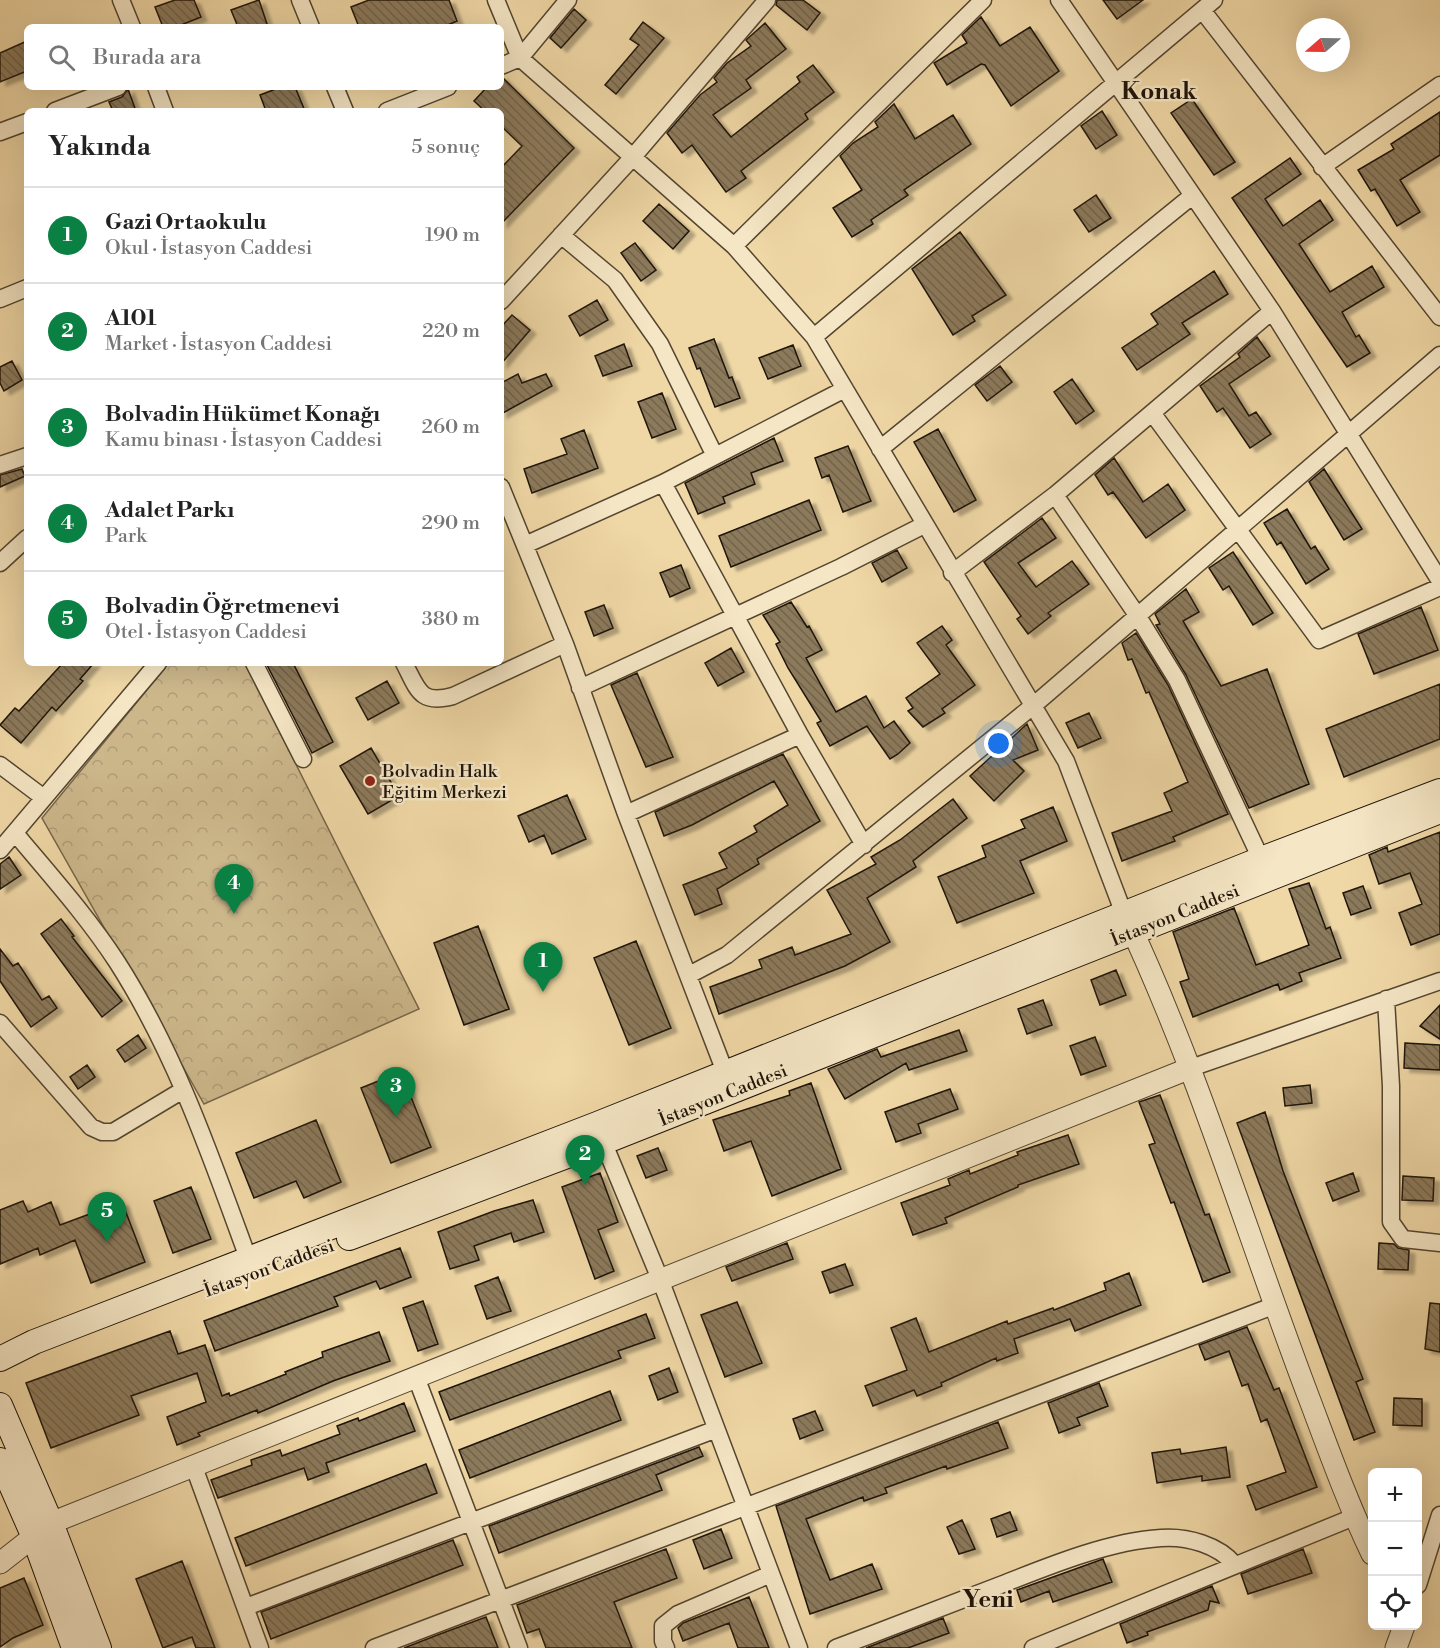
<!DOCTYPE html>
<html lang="tr">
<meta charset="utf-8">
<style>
body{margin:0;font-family:"Libre Bodoni",serif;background:#f2f2f2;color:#222}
.controls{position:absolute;right:18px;bottom:18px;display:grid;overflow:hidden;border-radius:9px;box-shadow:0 6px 24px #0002}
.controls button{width:54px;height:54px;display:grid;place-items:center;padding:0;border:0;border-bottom:2px solid #e0e0e0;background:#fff;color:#222;font:30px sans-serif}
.compass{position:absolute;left:1296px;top:18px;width:54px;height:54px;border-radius:50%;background:#fff;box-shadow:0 6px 24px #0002;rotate:250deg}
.you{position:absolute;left:999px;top:744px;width:21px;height:21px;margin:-15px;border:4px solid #fff;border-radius:50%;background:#1a73e8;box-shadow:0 0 0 9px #1a73e833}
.badge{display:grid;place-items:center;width:39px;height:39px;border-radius:50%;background:#0b8043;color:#fff;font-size:20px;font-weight:700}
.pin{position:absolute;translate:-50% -50px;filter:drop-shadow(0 2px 3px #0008)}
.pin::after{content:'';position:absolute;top:32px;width:21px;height:18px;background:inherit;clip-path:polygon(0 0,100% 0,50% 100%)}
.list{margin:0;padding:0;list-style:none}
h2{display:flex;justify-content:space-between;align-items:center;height:78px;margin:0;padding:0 24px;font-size:26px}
h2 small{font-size:20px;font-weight:400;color:#767676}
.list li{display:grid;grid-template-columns:39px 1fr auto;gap:18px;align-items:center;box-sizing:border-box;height:96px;padding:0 24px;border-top:2px solid #e0e0e0}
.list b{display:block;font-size:22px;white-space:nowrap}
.list p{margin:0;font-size:20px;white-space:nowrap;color:#767676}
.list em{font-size:20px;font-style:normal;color:#767676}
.icon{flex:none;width:33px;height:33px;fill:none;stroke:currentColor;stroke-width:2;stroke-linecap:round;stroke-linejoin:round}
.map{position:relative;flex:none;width:1440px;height:1648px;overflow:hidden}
.search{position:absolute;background:#fff;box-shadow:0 6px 24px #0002;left:24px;top:24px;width:480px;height:66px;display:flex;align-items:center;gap:15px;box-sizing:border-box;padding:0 21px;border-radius:9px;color:#767676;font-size:22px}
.panel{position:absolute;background:#fff;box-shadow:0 6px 24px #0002;left:24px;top:108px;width:480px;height:558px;border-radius:9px}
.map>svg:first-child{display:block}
</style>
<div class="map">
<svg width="1440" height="1648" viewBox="0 0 1440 1648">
<defs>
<pattern id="park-crowns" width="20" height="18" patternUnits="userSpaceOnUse" patternTransform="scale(1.5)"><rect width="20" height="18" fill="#ccb78b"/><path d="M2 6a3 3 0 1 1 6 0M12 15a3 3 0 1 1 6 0" fill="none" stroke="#af9c77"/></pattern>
<pattern id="building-back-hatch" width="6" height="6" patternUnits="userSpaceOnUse" patternTransform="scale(1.5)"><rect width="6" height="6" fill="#8c7a5b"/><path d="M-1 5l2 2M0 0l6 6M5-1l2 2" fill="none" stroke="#726349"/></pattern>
<filter id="shadow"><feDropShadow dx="6" dy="4" stdDeviation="1.5" flood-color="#0004"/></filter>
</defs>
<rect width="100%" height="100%" fill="#f0d8a6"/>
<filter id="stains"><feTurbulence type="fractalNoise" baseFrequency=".00333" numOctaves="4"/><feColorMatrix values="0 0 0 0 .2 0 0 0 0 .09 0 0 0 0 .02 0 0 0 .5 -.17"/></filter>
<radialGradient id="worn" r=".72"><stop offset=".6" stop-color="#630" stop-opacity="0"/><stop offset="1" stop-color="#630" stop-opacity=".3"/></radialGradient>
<!-- park -->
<path fill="url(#park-crowns)" stroke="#76664a" stroke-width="1.5" d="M169,663h76l174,346 -215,95 -162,-286z"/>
<!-- building -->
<path fill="url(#building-back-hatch)" stroke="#1f1409" stroke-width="1.5" filter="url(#shadow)" d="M175,0h19l7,17 -25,10h-13l-8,-20z
M259,0l9,27h-30l-7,-17z
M369,0h80l8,21 -14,6h-84l-8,-20z
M777,0h26l17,13 -13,17 -31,-25z
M1103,0h40l-26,19z
M574,9l12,11 -25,28 -11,-10z
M981,17l19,29 30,-19 29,44 -48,35 -26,-41 -4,-1 -34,21 -13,-22 33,-20 -5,-8z
M643,22l21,16 -48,56 -11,-9 34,-40 -9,-6z
M765,23l21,26 -40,31 5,8 -38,27 18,22 69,-55 -3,-5 16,-12 21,27 -29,22 3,5 -67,52 5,7 -20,14 -34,-47 -10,8 -15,-20 33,-38 17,-13 -3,-4 13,-15 24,-17 -5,-6z
M27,41v30l-27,11v-29z
M501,76l73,72 -73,76v-56l21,-22 -21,-20v-15h-16l-11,-10 13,-14h14z
M281,87h14l10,24h-39l-6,-16z
M128,89l8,22h-23l-4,-9 13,-5z
M1192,99l43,63 -21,13 -43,-62z
M894,104l21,35 38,-24 18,29 -67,46 4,5 -37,25 2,4 -21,13 -19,-29 29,-18 -22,-34 13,-13 25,-16 -3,-5z
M1102,111l15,24 -21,14 -15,-23z
M1440,112v43l-40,25 20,32 -23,14 -22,-37 -4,2 -13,-21 36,-21 -3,-5z
M1290,158l11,16 -36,25 18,27 37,-26 13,20 -34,24 31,48 42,-26 12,21 -42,25 14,25 3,-2 11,18 -23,14 -115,-169z
M1096,195l15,23 -22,14 -15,-22z
M659,204l30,27 -16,18 -30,-28z
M960,232l46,63 -34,21 3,5 -22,14 -41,-66z
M635,243l21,27 -15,11 -20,-28z
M1214,271l14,23 -46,29 8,11 -53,36 -15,-22 36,-24 -7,-10z
M597,300l11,20 -28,16 -11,-20z
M512,315l18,15 -29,34v-37z
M1257,337l13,19 -41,28 20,32 7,-4 15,22 -21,14 -27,-40 -6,4 -17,-26 40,-29 -2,-3z
M714,339l15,39 3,-1 8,21 -25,9 -15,-39 -3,1 -8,-21z
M624,344l8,22 -29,10 -8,-20z
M793,345l8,21 -33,13 -9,-21z
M12,361l10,19 -18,11 -4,-8v-16z
M1000,366l12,16 -25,19 -12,-16z
M518,374l4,9 24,-9 6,12 -51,28v-31z
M1072,379l22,32 -18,13 -22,-32z
M662,393l14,36 -24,9 -14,-36z
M938,429l38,71 -22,12 -40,-70z
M584,430l14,38 -66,25 -8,-24 43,-15 -6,-15z
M774,438l9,23 -32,12 4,11 -32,13 2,6 -27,11 -13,-31z
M848,446l23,55 -28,11 -14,-37 -7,3 -7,-20z
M1114,458l29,44 25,-18 17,26 -39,28 -33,-46 -5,3 -13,-20z
M22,469l3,7 -25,11v-12z
M1324,469l38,60 -18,11 -35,-58z
M809,500l12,30 -90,37 -12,-31z
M1287,509l24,40 4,-3 14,23 -23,15 -25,-42 -4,3 -13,-22z
M1042,518l14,20 -38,25 18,24 36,-26 17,23 -41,29 3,3 -23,18 -11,-15 4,-3 -37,-54z
M897,550l10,18 -25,14 -10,-19z
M1233,552l40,61 -20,12 -24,-39 -6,4 -14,-22z
M681,565l9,23 -20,9 -10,-24z
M1186,589l13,23 -16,9 38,65 46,-17 42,115 -60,24 -63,-133 -30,-50 4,-1 -5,-10z
M791,602l16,25 2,-1 13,24 -16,8 30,54 30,-16 18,32 10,-7 16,22 -12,11 -8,5 -23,-33 -37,20 -13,-23 4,-2 -33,-53 -12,-24 4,-2 -17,-27z
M604,605l9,23 -19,8 -9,-24z
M1421,607l17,43 -64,24 -16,-40z
M942,626l10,14 -6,5 29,40 -33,24 3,4 -22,14 -15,-16 5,-3 -7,-10 34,-24 -23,-31z
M1136,633l32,52 60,129 -55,23 2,4 -53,20 -10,-28 60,-22 -8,-18 24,-11 -39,-90 -3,1 -14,-34 -4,1 -6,-17z
M731,648l13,24 -26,14 -13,-23z
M63,663h31l-14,16 3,2 -27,30 -4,-4 -31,36 -21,-18 15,-17 4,3z
M266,663h27l40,79 -21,11z
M637,673l36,84 -27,10 -35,-82z
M387,681l12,22 -31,17 -12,-22z
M1440,684v55l-96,38 -18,-48z
M1089,713l12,25 -23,10 -12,-25z
M1027,724l11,26 -25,10 11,11 -30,30 -24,-25z
M371,748l28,48 -31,18 -28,-48z
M783,754l37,67 -63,38 2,5 -42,25 5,15 -27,11 -12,-30 44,-17 -8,-15 38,-21 -3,-6 34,-21 -14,-24 -82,44 -28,11 -9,-24z
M567,795l19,44 -34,15 -8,-19 -15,7 -11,-26z
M953,799l14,19 -54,43 3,6 -49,31 23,44 -45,24 -126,48 -9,-27 52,-19 -3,-8 33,-13 3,8 56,-21 -24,-44 49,-26 -5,-7 29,-17z
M1053,807l14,34 -47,20 14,32 -77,30 -19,-46 48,-20 -4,-11 43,-18 -4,-8z
M1440,832v102l-29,11 -12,-32 23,-9 -12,-31 -31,11 -10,-29 18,-8 1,5z
M9,857l12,18 -21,14v-25z
M1309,883l17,46 4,-2 11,31 -42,15 3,8 -22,9 -2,-6 -85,33 -13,-35 9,-3 -16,-47 61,-24 22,57 53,-20 -20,-56z
M1363,886l8,22 -20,7 -8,-22z
M61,919l13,17 -2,1 50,64 -20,16 -61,-83z
M478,926l31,83 -45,16 -30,-82z
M636,941l35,87 -42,17 -35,-87z
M0,949l13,17 5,-3 24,37 7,-4 8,12 -26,19 -31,-46z
M1116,970l10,25 -26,10 -9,-25z
M1043,1000l9,25 -25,9 -9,-25z
M1440,1005v34l-20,-13z
M959,1030l8,21 -58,19 -3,-7 -61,36 -17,-30 49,-20 4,8z
M138,1035l8,13 -21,14 -8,-12z
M1095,1037l11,29 -25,9 -11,-29z
M1405,1043l35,2v25l-36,-2z
M87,1065l8,12 -17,12 -8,-12z
M401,1072l30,75 -40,16 -30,-75z
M811,1083l30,86 -69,27 -21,-55 -27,10 -11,-31 77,-25 -1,-4z
M1310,1085l2,18 -27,3 -2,-18z
M950,1089l8,20 -40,15 3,9 -25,9 -11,-30z
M1160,1095l45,120 4,-1 21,58 -27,10 -29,-80 -3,1 -22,-58 6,-2 -16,-41z
M1265,1112l18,59 80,208 -7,3 19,50 -21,8 -117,-317z
M316,1120l25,62 -37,16 -8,-17 -42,17 -18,-45z
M1068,1135l11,29 -61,21v2l-73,31 2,5 -34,12 -12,-32 49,-18 -2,-6 21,-9 1,4 48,-19 -1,-3z
M658,1148l9,22 -21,8 -9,-22z
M600,1173l18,49 -20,8 16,41 -19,8 -33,-92z
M1353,1173l6,18 -26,10 -7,-18z
M1403,1176l31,2 -1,23 -31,-1z
M191,1187l20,52 -38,14 -19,-52z
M533,1200l11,32 -30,10 -3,-9 -37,13 5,14 -29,9 -12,-37 56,-21z
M23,1201l5,11 23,-10 9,23 62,-23 23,60 -54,21 -16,-43 -35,15 -2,-7 -38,16v-54z
M787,1243l6,16 -61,22 -6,-14z
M1379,1243l15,1 4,4 11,2 -1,20 -30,-1z
M400,1248l11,29 -31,12 -4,-8 -42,16 4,9 -123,45 -11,-30z
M845,1264l8,21 -23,8 -8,-21z
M1129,1273l12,32 -66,26 -5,-12 -56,20 4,14 -21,8 -1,-3 -55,25 1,3 -25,10 -3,-6 -41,16 -8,-20 42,-16 -16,-42 25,-10 13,34 78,-31 1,3 45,-16 1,2 52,-20 -2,-7z
M498,1277l13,34 -24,8 -12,-33z
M423,1301l15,43 -20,7 -15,-43z
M737,1302l25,61 -37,14 -24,-62z
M1430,1303l10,1v48l-15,-3z
M646,1314l9,24 -37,13 3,7 -171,62 -11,-28z
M1247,1327l27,63 5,-2 38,99 -61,23 -9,-24 39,-14 -19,-53 -6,3 -13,-38 -6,2 -13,-35 -24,9 -6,-15z
M170,1331l8,23 27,-9 17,51 7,-3 1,3 56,-22 -1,-2 38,-15 -1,-5 57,-20 11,29 -57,20 -75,32 -1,-3 -59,23 2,3 -23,9 -10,-28 39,-15 -9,-29 -66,23 8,19 -88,33 -25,-65z
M669,1368l9,24 -20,8 -9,-24z
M1099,1383l9,23 -31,12 3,7 -21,8 -11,-30z
M610,1391l11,29 -151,58 -11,-28z
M1394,1398l28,1v27l-29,-1z
M404,1403l11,28 -89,32 3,9 -21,8 -4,-12 -86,30 -7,-18 41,-15 -1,-5 29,-10 2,6 58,-22 -3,-8 21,-8 1,3z
M815,1411l8,19 -23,9 -7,-20z
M998,1422l10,26 -61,21 -1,-3 -61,22 2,5 -23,8 -1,-4 -57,22 24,61 42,-16 10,25 -72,25 -34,-108z
M699,1447l4,9 -47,19 6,15 -163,63 -10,-27z
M1226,1447l4,30 -28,4v-5l-45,7 -5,-30 28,-4 1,5z
M426,1464l11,29 -191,73 -11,-28z
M1010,1512l7,18 -20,7 -6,-18z
M962,1520l13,29 -16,5 -12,-27z
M721,1529l11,29 -28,11 -11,-29z
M453,1540l10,25 -192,74 -10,-27z
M666,1549l11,29 -63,24 18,46h-86l-7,-19 -12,4 -10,-28z
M1303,1549l9,24 -64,21 -7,-20z
M1103,1559l9,23 -59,20 -4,-11 -28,11 -4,-12z
M182,1561l33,87h-19l-4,-11 -29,11 -27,-69z
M24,1578l19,47 -30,13 -13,9v-59z
M1212,1586l7,17 -9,-2 -2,9 -61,22 1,3 -21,8 -7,-19z
M749,1597l20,51h-31l-9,-25 -46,18 -5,-13 5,-5z
M486,1617l12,31h-94l36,-14z
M943,1618l6,15 -41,15h-42z"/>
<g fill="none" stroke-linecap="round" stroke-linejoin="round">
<defs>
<path id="minor" d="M121,0l11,27
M300,0l11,27
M496,0l24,58 214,188 80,91 252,424 58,153
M1059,0l213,311 168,270
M1202,10l238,307
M501,66l19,-8 48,-58
M156,87l9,24
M335,87l10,24
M55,111l63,-24
M387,111l61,-24
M0,132l27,-10
M1322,167l118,-82
M561,235l54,45 45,64 54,110
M734,246l249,-246
M0,299l27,-11
M501,301l131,-143 135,-158
M814,337l400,-337
M1153,414l166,226 121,-53
M880,449l312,-253
M0,465l27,-9
M663,483l137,252 64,110
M501,487l64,157 61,170 99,258
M1055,495l82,120 40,65 84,179
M525,545l138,-62 182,-94
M0,563l27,-25
M952,573l103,-78 217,-184
M254,663l49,96
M404,663c14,27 16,42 49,33l112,-52
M580,688l261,-121 83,-42
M0,765l44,33
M626,814l174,-79
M15,833c35,42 72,83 102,129 59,92 94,195 131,296
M0,850l158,-187
M689,975l38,-20 307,-250 406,-350
M1386,999l5,87v136l12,17 37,4
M0,1023l91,104 11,5h11l70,-42
M1188,1069l252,-88
M600,1134l60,145 139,369
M416,1377l103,271
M194,1467l66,181
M1418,1585l22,-70
M246,1607l468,-177
M374,1648l899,-342
M666,1648l-3,-7v-15l15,-12 93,-40
M836,1648c56,-21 112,-43 167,-64 48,-19 107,-43 158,-46 26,-2 58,7 74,27
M1033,1648l321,-131"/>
<path id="tertiary" d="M1126,917c73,155 122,321 183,481 20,53 39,106 63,156
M0,1563l51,-40 1137,-454
M1396,1648l8,-22"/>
<path id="secondary" d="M349,1238l255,-96 836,-331
M0,1359l34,-17 563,-218 664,-265 179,-68
M0,1405l51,118 48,125
M0,1460l33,75 41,113"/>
</defs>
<!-- minor casing -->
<use href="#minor" stroke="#534530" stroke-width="19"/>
<!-- tertiary casing -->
<use href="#tertiary" stroke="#534530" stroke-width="23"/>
<!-- secondary casing -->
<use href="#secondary" stroke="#1f1409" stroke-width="26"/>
<!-- minor -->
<use href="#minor" stroke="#f5e6c5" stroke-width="16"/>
<!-- tertiary -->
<use href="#tertiary" stroke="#f5e6c5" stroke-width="21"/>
<!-- secondary -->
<use href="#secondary" stroke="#f5e6c5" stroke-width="24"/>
</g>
<!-- markers -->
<circle fill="#8f2418" stroke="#f5e6c5" stroke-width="2" cx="370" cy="781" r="6"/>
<g text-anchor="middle" stroke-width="5" stroke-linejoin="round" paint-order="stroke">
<!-- poi labels -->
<g font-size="18" fill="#1f1409" stroke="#f5e6c5" text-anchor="start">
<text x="382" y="777">Bolvadin Halk<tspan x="382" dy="21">Eğitim Merkezi</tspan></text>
</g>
<!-- street labels -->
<g font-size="18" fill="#1f1409" stroke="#f5e6c5">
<text transform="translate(1175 915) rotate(-22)" y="6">İstasyon Caddesi</text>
<text transform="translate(723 1095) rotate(-22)" y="6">İstasyon Caddesi</text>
<text transform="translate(269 1268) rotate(-20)" y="6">İstasyon Caddesi</text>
</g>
<!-- district labels -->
<g font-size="24" font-weight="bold" fill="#1f1409" stroke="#f5e6c5">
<text x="1159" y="99">Konak</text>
<text x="988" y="1607">Yeni</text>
</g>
</g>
<rect width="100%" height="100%" filter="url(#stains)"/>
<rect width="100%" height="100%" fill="url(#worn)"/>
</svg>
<div class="controls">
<button>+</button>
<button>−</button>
<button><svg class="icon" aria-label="locate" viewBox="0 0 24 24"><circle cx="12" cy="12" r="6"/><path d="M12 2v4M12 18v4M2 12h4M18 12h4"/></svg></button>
</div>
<svg class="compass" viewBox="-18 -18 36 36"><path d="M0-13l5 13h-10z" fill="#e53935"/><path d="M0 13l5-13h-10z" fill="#767676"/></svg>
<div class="you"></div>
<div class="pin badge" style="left:543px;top:992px">1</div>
<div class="pin badge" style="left:585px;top:1185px">2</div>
<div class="pin badge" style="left:396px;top:1117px">3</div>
<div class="pin badge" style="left:234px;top:914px">4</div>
<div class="pin badge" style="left:107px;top:1242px">5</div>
<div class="search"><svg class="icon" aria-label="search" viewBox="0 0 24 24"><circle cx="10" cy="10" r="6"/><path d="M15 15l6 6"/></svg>Burada ara</div>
<section class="panel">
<h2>Yakında<small>5 sonuç</small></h2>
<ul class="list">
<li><span class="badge">1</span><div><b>Gazi Ortaokulu</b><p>Okul · İstasyon Caddesi</p></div><em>190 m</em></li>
<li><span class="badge">2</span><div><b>A101</b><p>Market · İstasyon Caddesi</p></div><em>220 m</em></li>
<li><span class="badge">3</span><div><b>Bolvadin Hükümet Konağı</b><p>Kamu binası · İstasyon Caddesi</p></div><em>260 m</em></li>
<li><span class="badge">4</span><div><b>Adalet Parkı</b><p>Park</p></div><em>290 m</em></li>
<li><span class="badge">5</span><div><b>Bolvadin Öğretmenevi</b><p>Otel · İstasyon Caddesi</p></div><em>380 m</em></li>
</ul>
</section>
</div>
